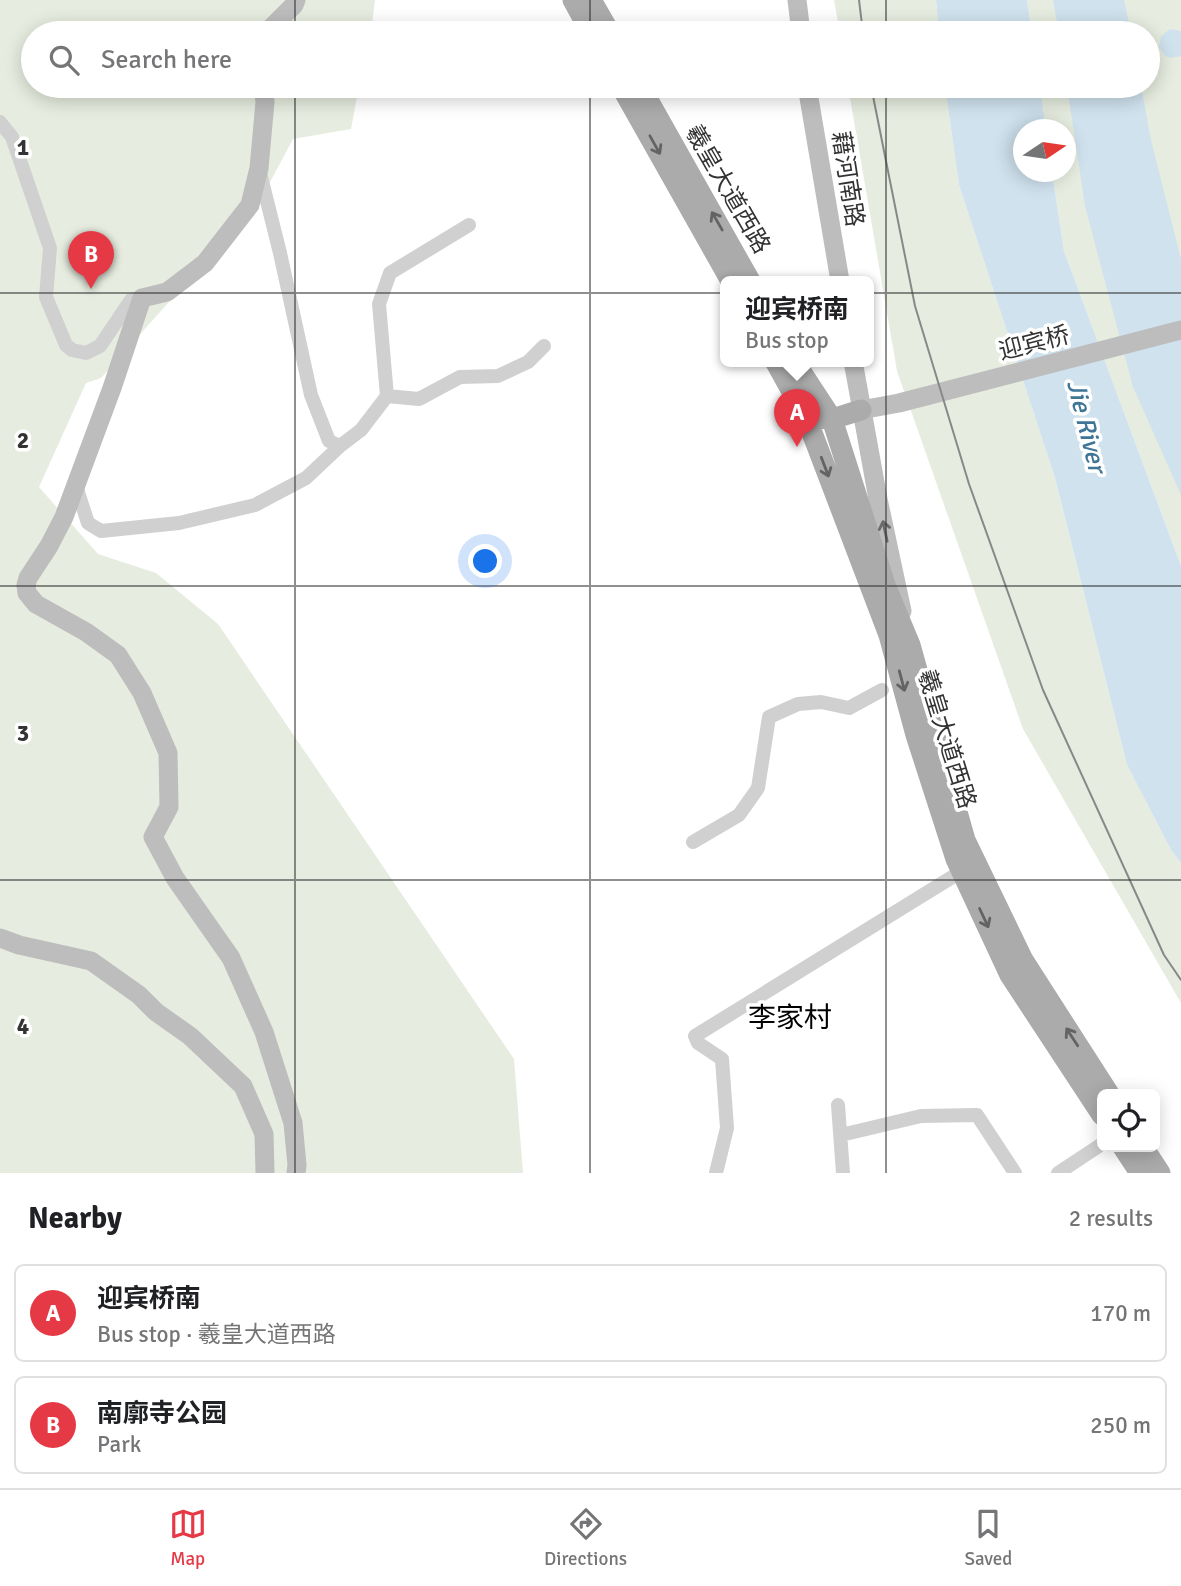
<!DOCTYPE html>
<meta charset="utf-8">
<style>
body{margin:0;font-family:Signika,"Noto Sans SC",sans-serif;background:#f6f6f6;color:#202124}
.controls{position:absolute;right:21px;bottom:21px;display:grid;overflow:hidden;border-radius:10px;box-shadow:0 4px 18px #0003}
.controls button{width:63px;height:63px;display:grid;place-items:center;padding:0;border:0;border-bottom:2px solid #e0e0e0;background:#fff;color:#202124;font:35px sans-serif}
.compass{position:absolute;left:1013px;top:119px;width:63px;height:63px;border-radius:50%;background:#fff;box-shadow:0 4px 18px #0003;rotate:77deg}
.you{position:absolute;left:486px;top:562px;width:24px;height:24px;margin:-18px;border:5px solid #fff;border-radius:50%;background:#1a73e8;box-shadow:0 0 0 10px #1a73e833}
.badge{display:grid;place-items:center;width:46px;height:46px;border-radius:50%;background:#e63946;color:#fff;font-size:23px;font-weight:700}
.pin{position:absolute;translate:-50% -58px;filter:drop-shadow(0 2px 4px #0008)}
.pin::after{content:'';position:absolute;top:37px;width:24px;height:21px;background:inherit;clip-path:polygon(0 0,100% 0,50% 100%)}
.popup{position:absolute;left:720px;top:276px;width:154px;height:91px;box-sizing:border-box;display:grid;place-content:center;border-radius:10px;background:#fff;filter:drop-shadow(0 2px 5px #0005);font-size:23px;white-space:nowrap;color:#757577}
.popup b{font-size:26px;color:#202124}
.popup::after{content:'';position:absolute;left:50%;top:100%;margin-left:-14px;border:14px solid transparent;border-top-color:#fff}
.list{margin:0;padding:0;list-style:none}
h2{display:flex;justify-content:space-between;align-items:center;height:91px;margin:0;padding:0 28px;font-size:30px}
h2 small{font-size:23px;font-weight:400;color:#757577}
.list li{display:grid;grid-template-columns:46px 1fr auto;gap:21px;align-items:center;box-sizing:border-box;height:98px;margin:0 14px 14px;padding:0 14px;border:2px solid #e0e0e0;border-radius:10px}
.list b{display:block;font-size:26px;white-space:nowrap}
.list p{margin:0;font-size:23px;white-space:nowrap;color:#757577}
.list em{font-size:23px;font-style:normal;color:#757577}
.icon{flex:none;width:38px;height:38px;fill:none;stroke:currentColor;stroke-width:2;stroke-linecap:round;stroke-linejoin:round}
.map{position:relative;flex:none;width:1181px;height:1173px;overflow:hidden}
.search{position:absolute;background:#fff;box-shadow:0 4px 18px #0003;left:21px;right:21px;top:21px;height:77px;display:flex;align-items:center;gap:18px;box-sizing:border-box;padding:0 24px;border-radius:38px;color:#757577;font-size:26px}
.sheet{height:315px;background:#fff}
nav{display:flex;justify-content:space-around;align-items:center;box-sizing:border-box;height:98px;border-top:2px solid #e0e0e0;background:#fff;font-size:19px;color:#757577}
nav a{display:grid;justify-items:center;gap:4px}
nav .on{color:#e63946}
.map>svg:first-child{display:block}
</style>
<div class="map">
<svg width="1181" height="1173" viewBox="0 0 1181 1173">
<rect width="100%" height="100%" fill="#fff"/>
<!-- green -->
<path fill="#e6ecdf" d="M0,0h375l-4,33h-338v53h326l-8,43 -58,10 -32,60 -160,179 -15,5 -47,104 59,67 58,19 62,51 296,435 9,114h-523z
M834,0h102l3,33h-99z
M1027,0h154v566l-117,-315 -12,-79h14v-42l-20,-1 -6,-43h108v-53h-116z
M848,86h97l14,99 96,293 72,287 44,85 10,13v140l-158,-274 -126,-358z"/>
<!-- water -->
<path fill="#cfe2ee" d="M936,0h91l5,33h-93z
M1053,0h71l7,33h-72z
M1170,29l11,2v25l-10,2 -6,-2 -6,-9 2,-11z
M945,86h95l6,43 -22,1v42h28l12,79 117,315v297l-10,-13 -44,-85 -72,-287 -96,-293z
M1067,86h74l10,54 30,119v236l-48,-108 -48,-181z"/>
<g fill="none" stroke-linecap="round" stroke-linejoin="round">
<!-- street -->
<path stroke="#d0d0d0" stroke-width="14" d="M0,122l12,15 38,111 -4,49 20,48 6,5 14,3 14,-7 31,-46 11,-2
M260,173l20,80 31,142 18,46 11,5 21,-16 26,-34 -8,-92 11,-31 79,-48
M387,396l32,3 41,-22 38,-1 30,-14 16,-16
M76,486l12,37 13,8 78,-8 76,-18 51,-27 34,-32
M693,842l46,-27 19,-27 11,-71 29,-13 23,-2 28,6 33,-18
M838,1105l5,68
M841,1135l80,-19 56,-1 38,58
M716,1173l11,-45 -5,-69 -24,-16 -3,-7 267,-165
M1058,1173l44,-29"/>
<!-- secondary -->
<path stroke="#bdbdbd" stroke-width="19" d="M797,0l4,33
M266,33l28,-28 2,-5
M263,86l2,16 -6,66 -9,37 -45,58 -38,29 -25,6 -30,90 -48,129 -15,29 -21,32 -2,7 1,8 9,11 50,28 32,23 24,38 26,60 1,54 -16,30 22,41 56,80 33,74 29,91 4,42 -1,8
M807,86l33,195
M853,361l25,138 24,112
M861,410l38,-7 282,-73
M0,938l19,7 72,16 48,34 17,17 34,24 53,50 21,48 1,39"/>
<!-- primary -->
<path stroke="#ababab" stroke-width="21" d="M573,0l18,33
M591,0l19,33
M621,86l110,195
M640,86l110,195
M775,361l31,56 83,218 27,100 40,124 54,116 92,140
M794,361l38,58 53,166 25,60 55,195 58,120 86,134
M818,418l14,1 29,-9
M1123,1147l17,26
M1143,1147l17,26"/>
<!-- tram -->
<path stroke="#888" stroke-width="2" d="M859,0l4,33
M871,86l44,220 54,178 74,206 121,265 17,25"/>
</g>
<!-- one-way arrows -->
<defs><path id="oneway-shaft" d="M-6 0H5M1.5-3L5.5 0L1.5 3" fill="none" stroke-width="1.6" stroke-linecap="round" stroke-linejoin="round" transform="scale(1.75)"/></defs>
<g stroke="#636363">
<use href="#oneway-shaft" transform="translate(655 145) rotate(61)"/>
<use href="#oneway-shaft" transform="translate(717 221) rotate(-120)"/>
<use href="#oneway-shaft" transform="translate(825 467) rotate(69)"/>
<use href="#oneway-shaft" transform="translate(902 681) rotate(75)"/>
<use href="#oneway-shaft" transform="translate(984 918) rotate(65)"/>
<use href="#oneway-shaft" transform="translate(1072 1037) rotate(-123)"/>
</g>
<use stroke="#6a6a6a" href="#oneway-shaft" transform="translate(885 531) rotate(-102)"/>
<!-- grid -->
<path fill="none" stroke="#333" stroke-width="2" stroke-opacity="0.55" d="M295,0v33M590,0v33M886,0v33M295,86v1087M590,86v1087M886,86v1087M0,293h1181M0,586h1181M0,880h1181"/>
<g text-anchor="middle" stroke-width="7" stroke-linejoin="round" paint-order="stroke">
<!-- street labels -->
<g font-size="24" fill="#333" stroke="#fff">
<text transform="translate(848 179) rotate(81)" y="8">藉河南路</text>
<text transform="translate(728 189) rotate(60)" y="8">羲皇大道西路</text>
<text transform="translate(1034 343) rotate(-14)" y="8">迎宾桥</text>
<text transform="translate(947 739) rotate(73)" y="8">羲皇大道西路</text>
</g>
<!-- water labels -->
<g font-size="26" font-style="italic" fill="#3f7597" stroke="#fff">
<text transform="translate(1087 426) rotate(76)" y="9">Jie River</text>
</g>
<!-- quarter labels -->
<g font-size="28" fill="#000" stroke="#fff">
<text x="790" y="1027">李家村</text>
</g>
</g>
<g font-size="23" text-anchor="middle" font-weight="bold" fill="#333" stroke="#fff" stroke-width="7" stroke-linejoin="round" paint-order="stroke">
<text x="23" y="155">1</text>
<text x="23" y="448">2</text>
<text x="23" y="741">3</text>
<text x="23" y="1034">4</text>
</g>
</svg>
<div class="controls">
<button><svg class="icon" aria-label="locate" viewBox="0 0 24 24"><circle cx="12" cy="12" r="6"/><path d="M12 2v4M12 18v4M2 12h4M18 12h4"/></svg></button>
</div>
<svg class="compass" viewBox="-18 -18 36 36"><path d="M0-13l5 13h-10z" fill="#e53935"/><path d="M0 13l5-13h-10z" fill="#757577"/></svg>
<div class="you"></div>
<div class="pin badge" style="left:797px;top:447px">A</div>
<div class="popup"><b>迎宾桥南</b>Bus stop</div>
<div class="pin badge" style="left:91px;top:289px">B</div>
<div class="search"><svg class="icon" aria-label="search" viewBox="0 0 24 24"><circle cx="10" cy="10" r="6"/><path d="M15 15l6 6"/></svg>Search here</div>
</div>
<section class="sheet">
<h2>Nearby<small>2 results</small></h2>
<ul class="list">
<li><span class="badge">A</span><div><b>迎宾桥南</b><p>Bus stop · 羲皇大道西路</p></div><em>170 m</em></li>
<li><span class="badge">B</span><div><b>南廓寺公园</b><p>Park</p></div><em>250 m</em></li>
</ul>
</section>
<nav>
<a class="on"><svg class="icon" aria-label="map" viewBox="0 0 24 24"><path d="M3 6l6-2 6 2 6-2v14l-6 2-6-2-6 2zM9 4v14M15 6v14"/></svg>Map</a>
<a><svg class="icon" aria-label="directions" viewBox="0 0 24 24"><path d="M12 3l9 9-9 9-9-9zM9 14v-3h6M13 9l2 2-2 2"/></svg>Directions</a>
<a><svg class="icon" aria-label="saved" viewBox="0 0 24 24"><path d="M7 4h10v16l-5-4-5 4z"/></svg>Saved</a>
</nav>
